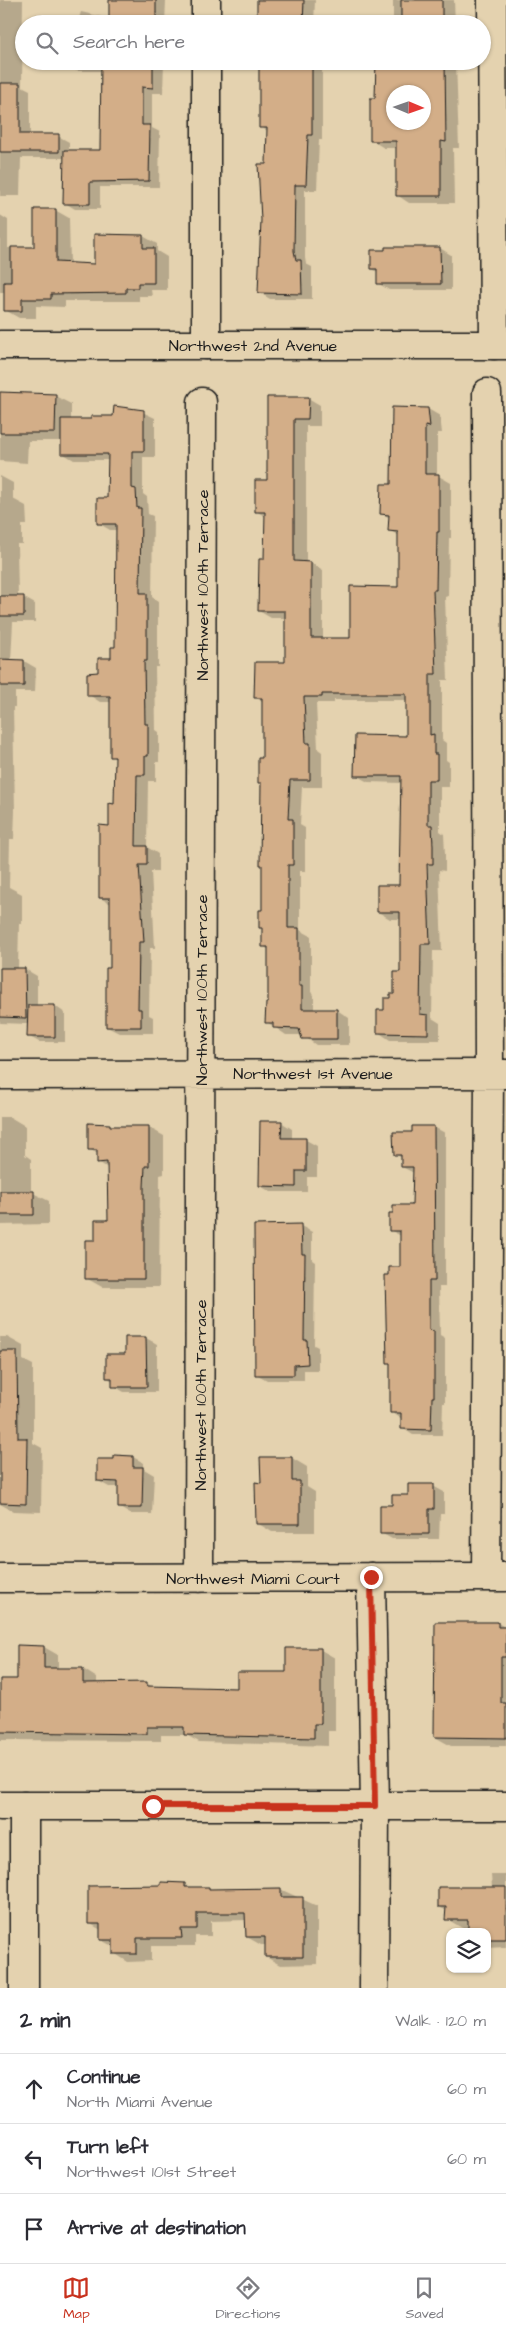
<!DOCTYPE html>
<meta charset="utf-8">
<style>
body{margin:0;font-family:"Architects Daughter",sans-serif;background:#f7f7f7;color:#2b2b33}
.controls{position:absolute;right:15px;bottom:15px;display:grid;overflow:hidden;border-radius:10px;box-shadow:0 1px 4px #0004}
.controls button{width:45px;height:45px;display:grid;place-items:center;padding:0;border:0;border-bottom:1px solid #e1e1e2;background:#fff;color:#2b2b33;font:25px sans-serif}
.compass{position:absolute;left:386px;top:85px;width:45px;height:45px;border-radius:50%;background:#fff;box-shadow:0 1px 4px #0004;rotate:92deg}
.stop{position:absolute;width:15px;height:15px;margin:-11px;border:4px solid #c8321e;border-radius:50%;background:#fff}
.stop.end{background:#c8321e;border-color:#fff;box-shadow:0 1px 5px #0008}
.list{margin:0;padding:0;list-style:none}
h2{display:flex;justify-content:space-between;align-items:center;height:65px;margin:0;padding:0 20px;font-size:21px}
h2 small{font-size:16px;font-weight:400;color:#7c7c81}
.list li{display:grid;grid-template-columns:32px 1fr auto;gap:15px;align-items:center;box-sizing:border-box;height:70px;padding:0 20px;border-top:1px solid #e1e1e2}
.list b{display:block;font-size:19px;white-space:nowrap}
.list p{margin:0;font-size:16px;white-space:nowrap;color:#7c7c81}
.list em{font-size:16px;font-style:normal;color:#7c7c81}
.icon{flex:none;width:28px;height:28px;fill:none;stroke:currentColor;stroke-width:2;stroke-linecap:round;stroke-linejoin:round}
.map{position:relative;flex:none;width:506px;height:1988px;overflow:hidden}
.search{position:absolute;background:#fff;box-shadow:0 1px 4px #0004;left:15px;right:15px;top:15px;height:55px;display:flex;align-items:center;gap:12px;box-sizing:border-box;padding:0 18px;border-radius:28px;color:#7c7c81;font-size:19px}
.sheet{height:275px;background:#fff}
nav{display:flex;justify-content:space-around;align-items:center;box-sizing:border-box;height:70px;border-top:1px solid #e1e1e2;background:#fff;font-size:14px;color:#7c7c81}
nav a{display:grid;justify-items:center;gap:2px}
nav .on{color:#c8321e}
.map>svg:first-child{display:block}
</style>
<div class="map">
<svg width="506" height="1988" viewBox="0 0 506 1988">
<rect width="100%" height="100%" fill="#e4d2af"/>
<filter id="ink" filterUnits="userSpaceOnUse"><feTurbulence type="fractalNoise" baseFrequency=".02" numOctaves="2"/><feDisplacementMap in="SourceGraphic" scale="10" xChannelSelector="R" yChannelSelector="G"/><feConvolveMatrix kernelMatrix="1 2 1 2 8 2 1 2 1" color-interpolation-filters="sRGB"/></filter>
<g filter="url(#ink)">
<!-- shadow -->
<path fill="#0003" fill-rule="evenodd" d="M0,0h23l-1,86 8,4v46h28l11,6v9h32l1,-80h-25l-11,-6v-4h98l-1,32h-11v35l8,4 -1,55h-59v22h-25l-10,-6v-45h-44l-1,38h-20z
M111,0h55l-1,24h-97l1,-5 9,2 3,-9 30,7z
M259,0h56l-1,24h-56z
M393,0h61l1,24h-62z
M259,61h63v79h-3l-2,50h-12v68l1,6 6,3v32h-42l-10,-6 8,-162 -8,-4z
M377,61h79l3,87h-6l1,55h-45l-12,-8v-47h-13l-13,-8 5,-41zM394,92h30v30h-30z
M55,210l14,8 1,46 26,1 47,-29 14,8v7l10,6v33h-16l1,6h-13v5h-74v6l-29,-1v12h-17l-14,-8v-18h-5v-77l8,5v28h27z
M440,248l11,7v35h-62l-10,-6 -1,-12 -6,-3z
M0,393l55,3 16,8v16l44,-3v-10l19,1 21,10v39h-12v37l4,3 1,17 5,2 -1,81 6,4v66h-3l1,63 3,2v30h-3v19h-8l-1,66 11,7v17h-7l4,77h-5l-1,67 4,2v16h-34l-12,-6 5,-58 -1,-65 -11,-6 15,-93 1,-46 -5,-3v-54h-11l-11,-7 10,-22 13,-14 4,-11 1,-118h-7l-12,-7 10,-24 1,-39h-35l-12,-7v-12h-34l-1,22 -27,-2z
M269,398h39l12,7v21h-14v137h5l12,7v69h28l48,-51 1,-52 -10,-5v-13l-8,-4 10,-28 36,-77 12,7 2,17h-5v42l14,8v55h-2l-1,58 -3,1 3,83h-6v60l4,3v17l3,2v25h-9v44l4,3 1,20v17l-6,-1 3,81h-9l-1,67 8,5v17h-50l-12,-8 8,-21 9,-16 7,-22 -1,-54h-11l-12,-7 22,-26 2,-103 -34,-1 -13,-7 52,-38v-37h-73v3h-18l2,46 4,3v35h-20l-2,38 5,3v43h-5v59l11,6v56l3,3v15h23l12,8v27h-33l-14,-10h-16l-19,-13 2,-18v-54l-6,-4v-17l-3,-2 3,-16 -1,-127 -2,-2 4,-23v-57l-8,-4 30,-34v-46h-15l-12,-7 6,-51 1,-43 -10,-6 12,-30z
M0,476l13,7v16l13,7 1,19h-5v19h-5l1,53h5l12,7v18h-22l-2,39h13l12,7 -1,24h-20v15h-2l2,104 -1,28h-4l-1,48 13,7v30h-3l-1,45h7l12,7v30h18l10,7v29h-26l-11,-6v-12l-28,-1z
M0,1117h10l15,9v29l6,4v33l18,9v23l-49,1z
M281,1122l11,7v10l14,1 11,6v31h-10v15h-36l-11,-6z
M109,1125l4,2h35l16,9v38l-4,1 -1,112h-57l-16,-9 10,-36 13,-20 -1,-54 -10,-6v-8l-9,-5z
M434,1127l11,6v154h-6l1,48 5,3v65h-2l-1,32h-29l-11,-7v-9l-11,-7 10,-144v-32l-11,-6 23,-24 1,-33 -12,-6v-9l-7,-4 18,-21z
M301,1226l11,6v28l3,2 -1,83 4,2v23h-14v10h-37l-11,-6z
M0,1337h7l16,9v14l10,5v78l9,5 -1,64 -28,-1 -13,-7z
M126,1338h20l11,6v48h-33l-10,-6 -1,-5 -6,-3 19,-23z
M133,1457l11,6v6l10,6 -2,39h-22l-10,-6v-21h-11l-11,-6 17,-21z
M292,1458l15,9v20l8,5v40h-43l-15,-9 5,-39z
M433,1486l11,6v22h-4l-1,25h-47l-11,-6 13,-27 15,-10z
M498,1623l8,5v118h-55l-16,-9z
M44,1647l14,8v14h25l14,9v6l49,-1 7,4 86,3 48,-17 34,-23 14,8v73h-7v15l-129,-4 -13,-7h-25v6l-161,-1v-60h19z
M491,1875h15v72l-19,1v-16l-25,-4 -15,-9v-8l-8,-4 53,-19z
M184,1884l8,4h16l5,3 67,-2 37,17v58l-37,1 -14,-8v-12h-5l-14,-8v-17l-36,1v15h-16v10h-44v15l-23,1 -14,-9v-6l-13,-7v-10l-12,-7 74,-36z"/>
<!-- building -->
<path fill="#d3ae88" stroke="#1c1c1c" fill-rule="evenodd" d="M109,0h47v22l-27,2v-2h-20z
M257,0h47l-1,24h-46z
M401,0h41v24h-41z
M101,61h52v27l-11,-1v38h8l-1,56 -59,1v22h-27l1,-54h36z
M259,61h53v74h-4l-2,50h-11l-1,66 2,9h5l1,34 -44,-1 3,-73 -3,-56h8l1,-36h-8z
M376,61h69l1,81 -5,-1v55h-45v-55h-26v-43h5zM394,92h30v30h-30z
M0,83h20v51h39v18h-59z
M34,209h22v53l38,2v-30l49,1v13h11v35h-16v5h-12v5l-75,1v5h-29v12h-18v-29h7v-35h23z
M385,247h55l1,37h-64v-15h-6v-19h14z
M0,392l56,2 -1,39h-55z
M267,397h42l-1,22h-14v142l17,1v76h39v-52l48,1v-55l-10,-1 1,-16 -9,-1 1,-30h10l1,-77 36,1 2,19 -5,-1v48h14v58h-2l-1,58h-3l3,84h-6v61l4,-1v20h3v26h-9v45h4l1,21v18h-6l3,80h-9l-1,70 8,1v19l-51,-1v-23h7v-12h6v-4h4v-22h6v-60h-23v-27h22l2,-109h-47l1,-41 51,1v-42h-84v3h-18l2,46h4v37h-20l-2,39h5v46h-5v63h11v58h3v23h35v30h-35l-3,-10 -26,-1v-5h-8l1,-20h2v-56h-6v-19h-3v-18h3v-45h-2l1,-82h-3v-25h4v-60h-8l1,-36h30v-51h-27l1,-52h5l1,-47h-10v-32h12z
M114,406l30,4v41h-12v37l4,1 1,19h4l-1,85h7v68h-3l1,63h3v32h-3v19h-8l-1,71h11v19h-8l5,77h-5l-1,67h3v18h-35v-59h4v-70h-11v-73l10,1v-23l5,1 1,-47h-5v-61h-23v-23l11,-1v-14h13v-11h4l1,-123h-19v-26h10l1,-44h-47v-35h30v-3h22z
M0,596h24v20h-24z
M0,659l24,1v26h-24z
M0,968h25l1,50 -26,-1z
M28,1005h27v32h-28z
M260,1121h22l-1,17h25v33h-10v16l-37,-1z
M88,1123l22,1v2h39v40h-4l-1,21v92h-59v-39h10v-20h13l-1,-58 -10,1v-13h-9z
M412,1126h22l1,155h-6v49l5,1v66h-2l-1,33 -30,-1v-16h-11v-50h-3l-2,-88h4v-8h11v-36h-11v-18h4v-8h19l1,-38h-12v-12h-7l-1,-23h19z
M0,1191h34v24h-34z
M301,1224l1,30h3l-1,86h3l1,24 -14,1v10h-39l-1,-150z
M125,1337h21l1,50h-35v-9h-6v-24h19z
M0,1351h17l1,87h9l-1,66 -26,-1z
M114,1455l19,1v11h10l-1,41h-24v-26l-21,-1v-22h17z
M260,1457h32v24h8v43h-44l-1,-42 6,1z
M408,1484h26v25h-5v25h-49v-29h12v-10h16z
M435,1622h63v5h8v30h-5v46h5v35l-72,-1z
M17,1645l27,1v22h39v15l64,-1v4l90,2v-16h49v-24h35v76h-7v14l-130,-3v-8h-37v7l-147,-2v-53h17z
M161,1882l24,1v4h24v2l72,-1v9h22v60h-38v-20h-19l-1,-24h-48v16h-16l1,9h-45v16h-24v-14h-13v-16h-12v-38l73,-1z
M438,1887h68v52h-19v-7h-19v-12h-23l1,-13h-8z"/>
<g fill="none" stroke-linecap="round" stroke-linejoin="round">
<defs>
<path id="street" d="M492,0l2,345
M206,24v-24
M206,345v-284
M0,1075l506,-1
M371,1577l4,229 -1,182
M486,1577l3,-503 -2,-681
M0,1578l506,-1
M199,1578l3,-1176
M24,1806v182"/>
<path id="secondary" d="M0,345h506
M0,1806h506"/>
</defs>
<!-- street casing -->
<use href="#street" stroke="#1c1c1c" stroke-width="31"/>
<!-- secondary casing -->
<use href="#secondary" stroke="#1c1c1c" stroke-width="31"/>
<!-- street -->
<use href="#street" stroke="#e4d2af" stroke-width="28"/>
<!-- secondary -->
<use href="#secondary" stroke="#e4d2af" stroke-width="28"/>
</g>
</g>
<g fill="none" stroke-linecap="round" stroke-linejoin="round" filter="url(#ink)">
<!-- route -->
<path stroke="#c8321e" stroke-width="6" d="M153,1806h222l-4,-229"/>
</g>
<g text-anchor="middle" stroke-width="4" stroke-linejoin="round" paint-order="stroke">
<!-- street labels -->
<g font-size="16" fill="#1c1c1c" stroke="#e4d2af">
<text x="253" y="351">Northwest 2nd Avenue</text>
<text transform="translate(202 585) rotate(-90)" y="6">Northwest 100th Terrace</text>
<text transform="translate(201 990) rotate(-90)" y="6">Northwest 100th Terrace</text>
<text x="313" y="1079">Northwest 1st Avenue</text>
<text transform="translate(200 1395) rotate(-90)" y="6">Northwest 100th Terrace</text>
<text x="253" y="1584">Northwest Miami Court</text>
</g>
</g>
</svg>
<div class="controls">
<button><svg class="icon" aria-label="layers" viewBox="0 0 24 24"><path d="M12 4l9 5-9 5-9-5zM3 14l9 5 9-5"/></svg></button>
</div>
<svg class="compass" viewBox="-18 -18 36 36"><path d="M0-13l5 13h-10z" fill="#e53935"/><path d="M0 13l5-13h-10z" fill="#7c7c81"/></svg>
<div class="stop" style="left:153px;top:1806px"></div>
<div class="stop end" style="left:371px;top:1577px"></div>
<div class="search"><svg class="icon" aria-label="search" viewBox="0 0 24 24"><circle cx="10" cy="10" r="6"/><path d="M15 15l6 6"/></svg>Search here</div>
</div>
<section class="sheet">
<h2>2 min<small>Walk · 120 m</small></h2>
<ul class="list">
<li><svg class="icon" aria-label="ahead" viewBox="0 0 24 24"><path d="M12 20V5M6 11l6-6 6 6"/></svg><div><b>Continue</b><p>North Miami Avenue</p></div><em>60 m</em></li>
<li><svg class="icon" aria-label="left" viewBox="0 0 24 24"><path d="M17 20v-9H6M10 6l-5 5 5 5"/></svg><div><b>Turn left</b><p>Northwest 101st Street</p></div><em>60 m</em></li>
<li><svg class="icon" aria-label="arrive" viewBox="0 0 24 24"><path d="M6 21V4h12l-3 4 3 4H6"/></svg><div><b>Arrive at destination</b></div></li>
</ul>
</section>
<nav>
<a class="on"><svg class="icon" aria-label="map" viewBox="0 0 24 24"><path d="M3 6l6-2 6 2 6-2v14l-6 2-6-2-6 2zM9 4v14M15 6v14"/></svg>Map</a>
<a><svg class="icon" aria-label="directions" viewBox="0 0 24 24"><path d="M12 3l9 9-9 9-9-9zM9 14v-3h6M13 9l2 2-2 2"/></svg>Directions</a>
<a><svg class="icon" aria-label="saved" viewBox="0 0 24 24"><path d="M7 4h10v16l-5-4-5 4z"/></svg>Saved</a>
</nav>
